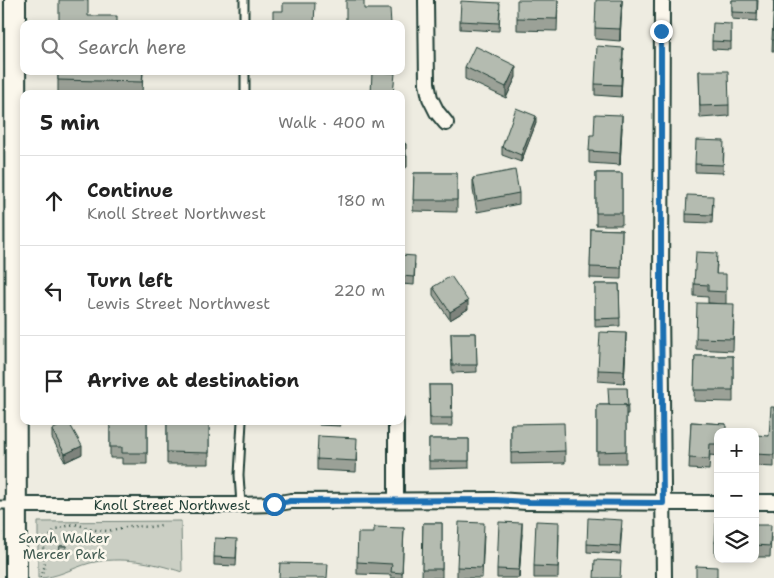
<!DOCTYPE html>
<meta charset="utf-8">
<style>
body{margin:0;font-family:"Shantell Sans",sans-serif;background:#f2f2f2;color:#222}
.controls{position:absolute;right:15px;bottom:15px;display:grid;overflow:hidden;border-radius:10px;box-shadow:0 2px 8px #0003}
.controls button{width:45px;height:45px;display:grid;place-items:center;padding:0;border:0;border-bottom:1px solid #e0e0e0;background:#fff;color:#222;font:25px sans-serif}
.stop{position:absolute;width:15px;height:15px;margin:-11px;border:4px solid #1f6fb2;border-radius:50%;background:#fff}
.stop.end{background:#1f6fb2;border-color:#fff;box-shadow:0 1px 5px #0008}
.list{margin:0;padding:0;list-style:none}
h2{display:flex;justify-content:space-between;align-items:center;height:65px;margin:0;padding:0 20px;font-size:21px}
h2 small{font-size:16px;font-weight:400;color:#767676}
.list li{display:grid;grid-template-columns:32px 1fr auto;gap:15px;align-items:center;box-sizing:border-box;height:90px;padding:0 20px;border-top:1px solid #e0e0e0}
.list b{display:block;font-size:19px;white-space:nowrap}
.list p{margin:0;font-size:16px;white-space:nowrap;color:#767676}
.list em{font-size:16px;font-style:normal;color:#767676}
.icon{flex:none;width:28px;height:28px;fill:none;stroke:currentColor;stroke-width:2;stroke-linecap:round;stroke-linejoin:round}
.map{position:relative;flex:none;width:774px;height:578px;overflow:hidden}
.search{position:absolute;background:#fff;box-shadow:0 2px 8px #0003;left:20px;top:20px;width:385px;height:55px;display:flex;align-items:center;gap:12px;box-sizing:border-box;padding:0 18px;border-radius:10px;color:#767676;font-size:19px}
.panel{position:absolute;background:#fff;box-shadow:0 2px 8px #0003;left:20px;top:90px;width:385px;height:335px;border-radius:10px}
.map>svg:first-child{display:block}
</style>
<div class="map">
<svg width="774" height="578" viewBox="0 0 774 578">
<rect width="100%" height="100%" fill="#eeece1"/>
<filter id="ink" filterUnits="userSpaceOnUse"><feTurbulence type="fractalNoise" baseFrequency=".02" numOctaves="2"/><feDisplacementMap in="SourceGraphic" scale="10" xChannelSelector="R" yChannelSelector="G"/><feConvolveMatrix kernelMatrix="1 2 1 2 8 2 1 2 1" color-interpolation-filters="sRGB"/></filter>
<g filter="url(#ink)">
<!-- green -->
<path fill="#cbcfc4" stroke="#75867c" d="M181,521l1,51c-30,-10 -61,-16 -92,-9 -18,5 -33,15 -52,15v-56z"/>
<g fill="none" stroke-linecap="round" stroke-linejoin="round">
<defs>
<path id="lane" d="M244,0v24
M245,71v23
M0,505h15
M241,505l-2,-30 3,-54"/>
<path id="street" d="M426,0l1,83 3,15 7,14 9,11
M662,0l-1,304 3,274
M396,421v79
M755,502h19
M16,505h225l33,-1 17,-3 205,-1 31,2 191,1"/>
<path id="secondary" d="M15,0l1,578"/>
</defs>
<!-- lane casing -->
<use href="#lane" stroke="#1f3d34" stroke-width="11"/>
<!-- street casing -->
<use href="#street" stroke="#1f3d34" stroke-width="18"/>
<!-- secondary casing -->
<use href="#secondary" stroke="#1f3d34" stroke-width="24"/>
<!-- path -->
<path stroke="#1f3d34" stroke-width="2.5" stroke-dasharray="1 4" stroke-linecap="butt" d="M41,578l4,-13 -2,-18 12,-18 20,-5 21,6 11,1 24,-5 18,1 14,-2"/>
<!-- lane -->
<use href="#lane" stroke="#fbf7ec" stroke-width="7"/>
<!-- street -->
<use href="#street" stroke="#fbf7ec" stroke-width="14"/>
<!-- secondary -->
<use href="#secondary" stroke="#fbf7ec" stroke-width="20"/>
</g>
<!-- wall -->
<path fill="#9ba197" stroke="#1f3d34" d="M558,0l-1,31 -40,-1v-12z
M622,0l-2,41 -25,-2v-11z
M732,0h26l-1,21 -25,-2z
M774,0v51h-2z
M500,11l-1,20 -39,-2v-8z
M731,32v18l-19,-1v-8z
M623,59l-2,38 -26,-2v-11z
M465,67l51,10 -10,21 -41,-19z
M58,71h85l-1,23h-84z
M699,71l30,34v11l-29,2z
M536,123l-15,39 -19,-7v-8z
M622,127l-2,38 -31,-2v-12l5,-16z
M724,149l-1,24 -28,-1v-8z
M414,173h43v39l-44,-1z
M596,173h26v52h-26z
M473,178l46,15v11l-42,8 -4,-22z
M713,204l-1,19 -26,-1v-8z
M591,229l31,1 -1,49 -31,-1z
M401,255l14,9 -1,21 -13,-1z
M717,265l-1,9 10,12v18l-18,-1v-6l-14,-1v-12z
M595,284h24l1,42 -25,1z
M433,287l35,22 -18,11 -17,-25z
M734,316l-1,35 -37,-2v-11z
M451,333h25l1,39 -25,1z
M626,345l-2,38 -26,-2v-11z
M695,356h38v46l-39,-1z
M429,385h22l1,41h-22z
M627,388l1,26h-2v49h-29v-58h12z
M774,407v60l-19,-1v-24l14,-6z
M110,421h37v43h-25v-6h-12z
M319,421h22l-1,5 -21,-1z
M691,422l35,2v8h-8v24l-8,-1 -1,15 -20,-1z
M167,423h42v41h-42z
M511,424l54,27v12l-54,1z
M52,430l30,24 -17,8 -13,-24z
M429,439h40v29l-40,1z
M357,449l-1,23 -39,-2v-11z
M423,523h19v55h-20z
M718,523v32h-3v-12z
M755,525l16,12 -1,20h-15z
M404,528l-2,50h-11v-3l-34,-1v-12l17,-29z
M622,528l-2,26 -33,-2v-8z
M522,534l-3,44h-22v-9z
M559,534l-1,44h-24v-12z
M484,535l-2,43h-25v-11z
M60,546h6v12h-7z
M237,547l-1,19 -22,-1v-8z"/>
<!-- shaded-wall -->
<path fill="#7e837b" stroke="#1f3d34" d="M622,0l-2,41v-12z
M623,48v11l-2,38v-12z
M516,66v11l-10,21v-11z
M622,115v12l-2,38v-12z
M536,116v7l-15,39v-7z
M406,144v12l-5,-9z
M407,156v11l-6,4v-11z
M468,301v8l-18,11v-8z
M626,333v12l-2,38v-12z
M82,446v8l-17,8v-8z
M522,523v11l-3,44v-8z"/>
<!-- building -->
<path fill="#b4bbb0" stroke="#1f3d34" d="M59,0h29v16h29v8h-58z
M346,0h18v9h26l1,15h-45z
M517,0h41l-1,19 -40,-1z
M596,0h26l-2,29 -25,-1z
M732,0h25v13l-25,-1z
M774,0v40h-2z
M461,1l39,2 -1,20 -39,-2z
M283,3h32l-1,21h-41v-13h10z
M713,23l18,1v18l-19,-1z
M475,46l41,20 -10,21 -41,-20z
M597,46l26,2 -2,37 -26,-1z
M58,71h85l-1,11 -84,-2z
M699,71h29l1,34 -29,1z
M372,72l23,1 -2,21h-22z
M516,108l20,8 -15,39 -19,-8z
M595,114l27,1 -2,38 -31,-2 1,-16h4z
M401,139l5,5 -5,3z
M696,140l28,1 -1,24 -28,-1z
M401,148l6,8 -6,4z
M515,170l4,23 -42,8 -4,-23z
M414,173h43v27h-44z
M596,173h26v40h-26z
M687,195l26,1 -1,19 -26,-1z
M591,229l31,1 -1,38 -31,-1z
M696,252l21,1 -1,21h10v18l-18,-1v-6l-14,-1z
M401,255l14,1 -1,21 -13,-1z
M451,276l17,25 -18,11 -17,-25z
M595,284h24l1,34 -25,1z
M697,303l37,1 -1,35 -37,-1z
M600,332l26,1 -2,38 -26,-1z
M451,333h25l1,32h-25z
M695,356h38v34h-39z
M429,385h22l1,33h-22z
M608,388h19l1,18h-2v-1h-17z
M597,405h29v46l-29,1z
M771,407h3v48l-19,-1 1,-19 13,1z
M68,421l14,25 -17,8 -13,-24z
M110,421h37v32h-25v-6h-12z
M691,422l35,2 -1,8h-7v12h-8l-1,15 -20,-1z
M167,423h42v30l-42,-1z
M564,423l1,28 -54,2v-29z
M318,436l39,2 -1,23 -39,-2z
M429,439h40v22h-40z
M588,518l34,2 -2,26 -33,-2z
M536,521l23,1 -1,45 -24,-1z
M459,522l25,1 -2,45 -25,-1z
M499,522l23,1 -3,47 -22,-1z
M423,523h19v46h-20z
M716,523h2v20h-3z
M755,525h16l-1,21 -15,-1z
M374,527l30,1 -2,45 -11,-1 1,-8 -35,-2 1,-29h16z
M215,538l22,1 -1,19 -22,-1z
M60,546h6v8h-7z
M595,560l26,1 -1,17h-26z
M280,563l48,1 -1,14h-48z
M696,566l21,1v11h-21z"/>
</g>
<g fill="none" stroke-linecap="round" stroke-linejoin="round" filter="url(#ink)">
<!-- route -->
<path stroke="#1f6fb2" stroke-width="6" d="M274,504l16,-3 206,-1 31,2 136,1 -2,-199v-273"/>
</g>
<g text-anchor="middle" stroke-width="5" stroke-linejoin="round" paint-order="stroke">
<!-- street labels -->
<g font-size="14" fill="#1f3d34" stroke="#fbf7ec">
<text x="172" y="510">Knoll Street Northwest</text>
</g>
<!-- park labels -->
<g font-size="14" fill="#415a51" stroke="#fbf7ec">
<text x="64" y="543">Sarah Walker<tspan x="64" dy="16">Mercer Park</tspan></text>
</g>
</g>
</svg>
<div class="controls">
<button>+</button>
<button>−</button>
<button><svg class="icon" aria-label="layers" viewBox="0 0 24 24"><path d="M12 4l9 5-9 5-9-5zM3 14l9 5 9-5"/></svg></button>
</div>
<div class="stop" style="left:274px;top:504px"></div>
<div class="stop end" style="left:661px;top:31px"></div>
<div class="search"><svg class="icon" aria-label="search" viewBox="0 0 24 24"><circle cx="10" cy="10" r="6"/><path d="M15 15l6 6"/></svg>Search here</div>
<section class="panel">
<h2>5 min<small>Walk · 400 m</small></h2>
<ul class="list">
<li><svg class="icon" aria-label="ahead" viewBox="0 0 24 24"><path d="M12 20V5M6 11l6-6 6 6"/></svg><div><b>Continue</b><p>Knoll Street Northwest</p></div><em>180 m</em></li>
<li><svg class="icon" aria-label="left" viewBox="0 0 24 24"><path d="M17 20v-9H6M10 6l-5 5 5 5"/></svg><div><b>Turn left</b><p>Lewis Street Northwest</p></div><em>220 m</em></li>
<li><svg class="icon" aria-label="arrive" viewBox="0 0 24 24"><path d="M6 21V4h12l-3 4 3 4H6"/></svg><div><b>Arrive at destination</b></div></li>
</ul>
</section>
</div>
